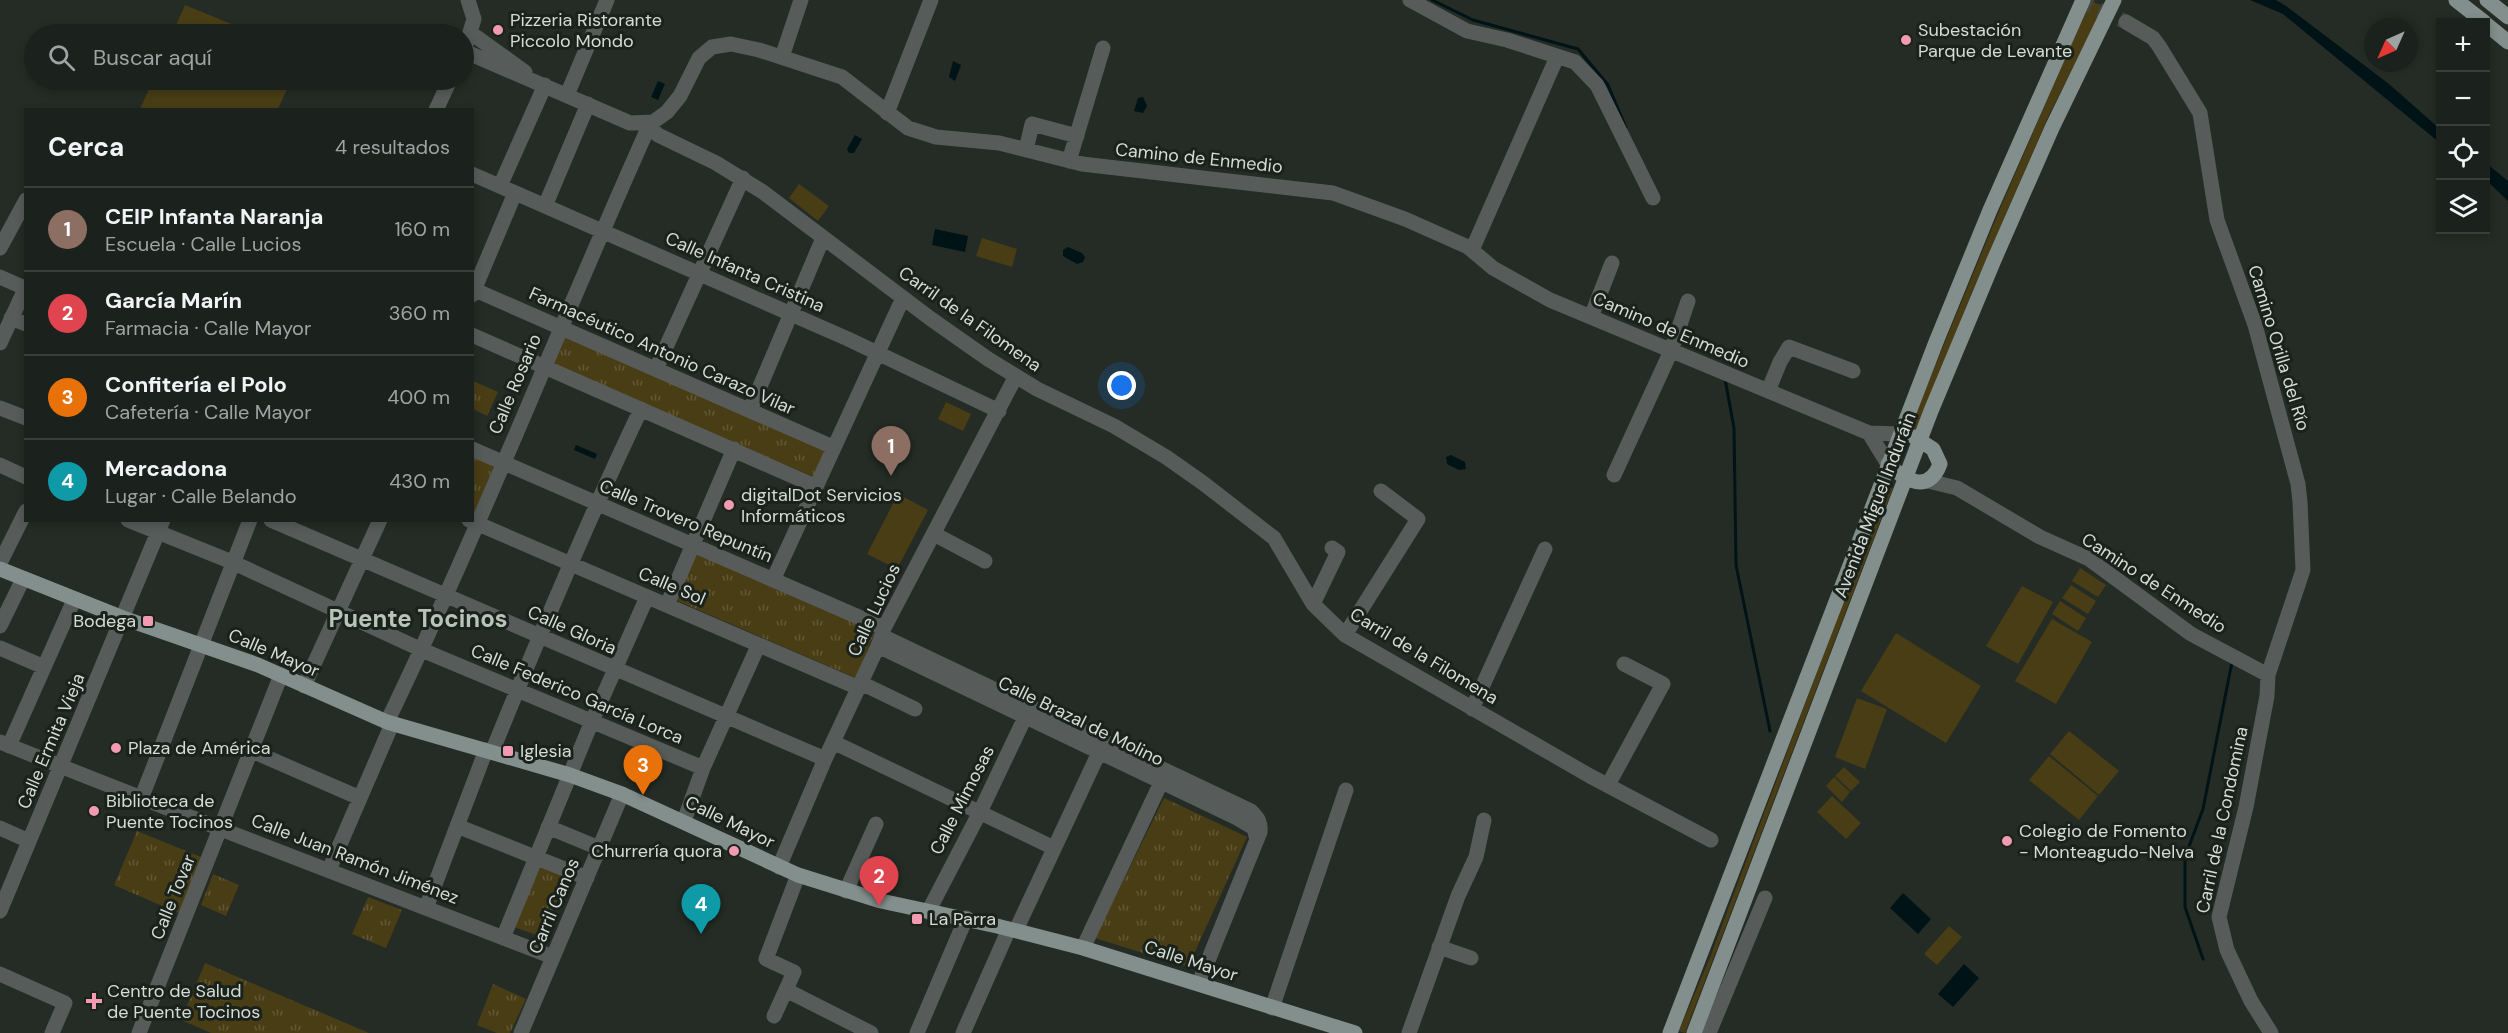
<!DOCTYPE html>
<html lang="es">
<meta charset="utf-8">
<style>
body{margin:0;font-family:"DM Sans",sans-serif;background:#242925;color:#f1f3f6}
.controls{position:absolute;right:18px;top:18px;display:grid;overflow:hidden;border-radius:0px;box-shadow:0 3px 9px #0003}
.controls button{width:54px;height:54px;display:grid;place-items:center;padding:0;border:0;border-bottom:2px solid #393e3b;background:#1b211c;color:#f1f3f6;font:30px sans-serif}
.compass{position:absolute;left:2364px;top:18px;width:54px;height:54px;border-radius:50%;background:#1b211c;box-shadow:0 3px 9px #0003;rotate:225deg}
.you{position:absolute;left:1122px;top:386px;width:21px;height:21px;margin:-15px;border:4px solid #fff;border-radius:50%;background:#1a73e8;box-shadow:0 0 0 9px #1a73e833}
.badge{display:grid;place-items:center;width:39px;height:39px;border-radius:50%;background:#bca0f2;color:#fff;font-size:20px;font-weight:700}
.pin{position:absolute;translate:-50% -50px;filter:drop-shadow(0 2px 3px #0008)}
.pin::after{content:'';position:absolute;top:32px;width:21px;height:18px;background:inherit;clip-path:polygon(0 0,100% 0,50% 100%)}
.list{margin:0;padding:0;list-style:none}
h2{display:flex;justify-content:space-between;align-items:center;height:78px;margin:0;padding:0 24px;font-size:26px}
h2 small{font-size:20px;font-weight:400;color:#a0a3a3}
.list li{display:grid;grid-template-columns:39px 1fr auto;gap:18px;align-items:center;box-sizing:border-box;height:84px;padding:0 24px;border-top:2px solid #393e3b}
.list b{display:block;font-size:22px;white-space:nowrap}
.list p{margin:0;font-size:20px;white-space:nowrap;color:#a0a3a3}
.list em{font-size:20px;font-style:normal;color:#a0a3a3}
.icon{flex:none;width:33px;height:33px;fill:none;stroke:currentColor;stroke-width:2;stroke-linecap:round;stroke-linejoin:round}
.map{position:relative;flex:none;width:2508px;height:1033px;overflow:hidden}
.search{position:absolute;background:#1b211c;box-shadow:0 3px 9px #0003;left:24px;top:24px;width:450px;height:66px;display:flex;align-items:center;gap:15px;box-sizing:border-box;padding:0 21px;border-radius:33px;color:#a0a3a3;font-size:22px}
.panel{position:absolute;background:#1b211c;box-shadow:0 3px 9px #0003;left:24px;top:108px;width:450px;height:414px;border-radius:0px}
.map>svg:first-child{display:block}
</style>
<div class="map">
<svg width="2508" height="1033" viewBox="0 0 2508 1033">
<defs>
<pattern id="park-tufts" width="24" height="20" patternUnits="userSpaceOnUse" patternTransform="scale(1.5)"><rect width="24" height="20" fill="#493d15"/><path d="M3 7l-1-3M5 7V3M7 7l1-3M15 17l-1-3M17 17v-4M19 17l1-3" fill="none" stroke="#625836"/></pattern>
</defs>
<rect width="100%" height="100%" fill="#242c25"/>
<!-- grass -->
<path fill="#493d15" d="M2090,1l14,5 -55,109 -77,177 -56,140 -7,-3 93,-225z
M185,5l71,29h-84z
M153,80h138l-13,29h-138z
M799,184l30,22 -11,15 -29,-23z
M982,238l35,11 -5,18 -36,-11z
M946,402l25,12 -8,17 -25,-12z
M1890,487l3,2 -2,4 -206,540 -6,-2 30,-71 173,-461z
M898,494l30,16 -31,59 -30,-15z
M2080,568l26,17 -8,12 -26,-16z
M2071,585l25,16 -8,13 -26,-16z
M2022,586l31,16 -35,62 -32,-18z
M2060,601l26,17 -8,13 -26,-17z
M2052,619l40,23 -36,62 -41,-23z
M1896,633l85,53 -35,57 -85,-52z
M1857,698l30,11 -22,60 -30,-12z
M2069,731l50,40 -20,24 -49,-41z
M2049,756l49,40 -19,24 -50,-40z
M1844,767l16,15 -9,9 -16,-15z
M1834,777l16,15 -8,10 -16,-16z
M1832,796l29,27 -15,16 -29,-27z
M1949,926l13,11 -25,28 -13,-11z"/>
<!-- park -->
<path fill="url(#park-tufts)" d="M564,336l263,114 -13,27 -263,-113z
M473,381l25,11 -11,24 -14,-7z
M472,456l22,10 -19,46h-2z
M693,551l182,80 -19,47 -183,-79z
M1164,798l83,39 -59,130 -93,-29z
M137,831l69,28 -23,56 -69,-30z
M541,864l27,11 -26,62 -28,-10z
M213,874l26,11 -13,31 -25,-11z
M368,897l34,13 -16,38 -34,-14z
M205,963l164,70h-158l-30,-13z
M493,984l33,15 -16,34h-13l-20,-8z"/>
<!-- water -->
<path fill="#001317" d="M2250,0h26l10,6 103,78 51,45v14l-157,-129z
M953,61l8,4 -6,16 -6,-4z
M658,81l7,3 -7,16 -7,-3z
M1143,97l4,9 -4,7 -9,-2 4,-13z
M855,135l7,4 -8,14h-5l-2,-4z
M2486,163l22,18v20l-22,-21z
M935,229l33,7 -3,16 -33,-7z
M1068,247l14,6 3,4 -2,5 -6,2 -14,-8v-6z
M576,445l21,9 -2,5 -21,-9z
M1451,455l14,7 1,7 -7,1 -12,-6 -1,-7z
M1903,893l28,26 -13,15 -28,-26z
M1964,964l15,14 -26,29 -15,-13z"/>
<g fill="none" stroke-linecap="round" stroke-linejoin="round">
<!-- stream -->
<path stroke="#001317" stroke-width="3" d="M1432,0l41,20 105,29 30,36 18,43
M1725,379l9,49 2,137 34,166
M2203,959l-18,-52v-50l18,-48 29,-147"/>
<!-- minor-tunnel -->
<path stroke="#3f4640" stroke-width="15" stroke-dasharray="15 8" stroke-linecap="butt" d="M2078,0l48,22"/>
<!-- minor -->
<path stroke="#575c5b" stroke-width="15" d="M1410,0l57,31 40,9 68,22 22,23 56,113
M2126,22l27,16 6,8 41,67 17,107 38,105 43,159 2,18 3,68 -35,105 -1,21 -21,111 -27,110 8,33 24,51 20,32
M471,33l54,39
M467,42l7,-23 -6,-19
M464,51l166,72 23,-1 14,-10 13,-16 19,-38 13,-11 19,-3 28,6 83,27 66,51 28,9 63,6 83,21 251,29 72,26 63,28 25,21 57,32 319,133 30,1
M782,57l19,-57
M567,95l40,-95
M436,110l14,-30
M887,113l44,-113
M647,124l11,11 58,28 47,29 168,127 57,40 49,30 77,37 52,31 37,26 71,55 39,66 32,31 245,141 121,64
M1026,150l6,-26 45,12
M1069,161l34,-113
M472,174l376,165 151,72
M500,186l45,-101
M545,206l43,-102
M0,248l26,-48
M1472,250l85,-193
M0,277l25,11
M475,290l358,157
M472,295l43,-102
M1591,317l21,-54
M11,318l15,6
M472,335l343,151
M0,343l26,-56
M656,369l87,-191
M1768,391l12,-29 9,-15 64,24
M0,408l26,10
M750,410l73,-172
M1869,433l19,31
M472,449l412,179
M0,465l26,12
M1614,475l57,-124 17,-50
M1928,481l29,7 83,49 49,22 102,75 77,41
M128,520l104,42 190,88 281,118
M271,520l554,239
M469,520l390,168
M934,534l51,27
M0,563l26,-52
M773,580l130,-282
M1313,604l25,-52 -6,-4
M667,605l67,-156
M0,626l23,-47
M1345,635l73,-116 -37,-28
M882,636l369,175c7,7 10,11 9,21l-61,151
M878,646l359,172 17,10 3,12
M0,648l44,19
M861,683l54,26
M304,686l76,-166
M1472,709l73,-160
M387,722c94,-195 173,-398 262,-596
M0,742c184,74 369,144 553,215
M833,742l221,106
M9,746l65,-146
M252,751l108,47
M492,752c47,-116 95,-230 149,-343
M1608,785l55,-101 -39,-20
M141,799l109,-279
M684,821l19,-53 55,-122
M457,826l130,52
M548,827l51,21
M0,828l29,13
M779,867l46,-108 53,-113 6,-18 132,-252
M329,870l63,-146
M846,891l30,-67
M426,908l60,-158
M0,911l163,-391
M928,912l52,-100 49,-103
M1016,930l87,-186
M503,938l89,-217 55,-124
M1439,947l32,11
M1083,948l82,-174
M0,974l65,29 -13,30
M786,990l85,43
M1272,1008l74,-218
M774,1016l20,-44 -28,-13 32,-84
M139,1033l142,-358
M521,1033l101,-239
M917,1033l49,-115
M963,1033l46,-104
M1409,1033l49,-137 18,-39 8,-37
M1709,1033l56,-135"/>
<!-- major -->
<path stroke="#838f8c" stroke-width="15" d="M2456,0l28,22
M2487,0l21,17
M2486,24l22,18
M1888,464c17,17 41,30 52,0l-7,-15 -19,-12
M0,569l123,49 135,47 129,57 183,53 52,19 176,81 83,26 116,25 86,22 272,85
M1670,1033l266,-691 54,-132 93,-210
M1694,1033l237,-622 63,-151 58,-132 62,-128"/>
</g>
<!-- markers -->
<g fill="#f19ab1" stroke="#1a221c" stroke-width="2">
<circle cx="498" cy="30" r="6"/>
<circle cx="1906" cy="40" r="6"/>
<circle cx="729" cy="505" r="6"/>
<rect x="142" y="615" width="12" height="12" rx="3"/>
<circle cx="116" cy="748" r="6"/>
<rect x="502" y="745" width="12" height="12" rx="3"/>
<circle cx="94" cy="811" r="6"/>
<circle cx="2007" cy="841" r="6"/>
<circle cx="734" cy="851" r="6"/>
<rect x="911" y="913" width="12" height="12" rx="3"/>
<path d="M91 992h6v6h6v6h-6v6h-6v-6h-6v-6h6z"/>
</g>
<g text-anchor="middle" stroke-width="6" stroke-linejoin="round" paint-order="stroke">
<!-- poi labels -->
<g font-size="18" fill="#d6dbd7" stroke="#1a221c" text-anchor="start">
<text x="510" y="26">Pizzeria Ristorante<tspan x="510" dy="21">Piccolo Mondo</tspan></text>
<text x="1918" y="36">Subestación<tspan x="1918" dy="21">Parque de Levante</tspan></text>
<text x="741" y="501">digitalDot Servicios<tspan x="741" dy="21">Informáticos</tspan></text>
<text x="136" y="627" text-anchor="end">Bodega</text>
<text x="128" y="754">Plaza de América</text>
<text x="520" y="757">Iglesia</text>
<text x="106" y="807">Biblioteca de<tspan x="106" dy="21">Puente Tocinos</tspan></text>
<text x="2019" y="837">Colegio de Fomento<tspan x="2019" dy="21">- Monteagudo-Nelva</tspan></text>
<text x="722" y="857" text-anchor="end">Churrería quora</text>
<text x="929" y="925">La Parra</text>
<text x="107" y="997">Centro de Salud<tspan x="107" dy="21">de Puente Tocinos</tspan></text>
</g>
<!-- street labels -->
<g font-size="18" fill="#d6dbd7" stroke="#1a221c">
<text transform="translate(1199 158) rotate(6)" y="6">Camino de Enmedio</text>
<text transform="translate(745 272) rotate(24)" y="6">Calle Infanta Cristina</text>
<text transform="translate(970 319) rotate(35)" y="6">Carril de la Filomena</text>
<text transform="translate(1671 330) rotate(23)" y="6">Camino de Enmedio</text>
<text transform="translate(2279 348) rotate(73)" y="6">Camino Orilla del Río</text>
<text transform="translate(662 351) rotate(24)" y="6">Farmacéutico Antonio Carazo Vilar</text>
<text transform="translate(515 384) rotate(-67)" y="6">Calle Rosario</text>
<text transform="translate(1875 505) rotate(-69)" y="6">Avenida Miguel Induráin</text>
<text transform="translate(686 521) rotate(23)" y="6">Calle Trovero Repuntín</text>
<text transform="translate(2154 583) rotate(33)" y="6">Camino de Enmedio</text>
<text transform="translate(672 586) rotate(23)" y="6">Calle Sol</text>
<text transform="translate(874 610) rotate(-65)" y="6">Calle Lucios</text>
<text transform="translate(572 630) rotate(24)" y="6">Calle Gloria</text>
<text transform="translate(274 653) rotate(23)" y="6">Calle Mayor</text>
<text transform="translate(1424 656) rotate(31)" y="6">Carril de la Filomena</text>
<text transform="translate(577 694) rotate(23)" y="6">Calle Federico García Lorca</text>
<text transform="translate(1081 721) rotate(26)" y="6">Calle Brazal de Molino</text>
<text transform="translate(51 741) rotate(-67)" y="6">Calle Ermita Vieja</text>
<text transform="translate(962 800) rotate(-63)" y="6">Calle Mimosas</text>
<text transform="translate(2222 820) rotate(-78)" y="6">Carril de la Condomina</text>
<text transform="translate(730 822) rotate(26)" y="6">Calle Mayor</text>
<text transform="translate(355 859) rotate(21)" y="6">Calle Juan Ramón Jiménez</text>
<text transform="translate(173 897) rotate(-68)" y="6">Calle Tovar</text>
<text transform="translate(554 906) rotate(-67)" y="6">Carril Canos</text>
<text transform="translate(1191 961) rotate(18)" y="6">Calle Mayor</text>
</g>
<!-- district labels -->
<g font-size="24" font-weight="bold" fill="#b8c3ba" stroke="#1a221c">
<text x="418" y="627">Puente Tocinos</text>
</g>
</g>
</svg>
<div class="controls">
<button>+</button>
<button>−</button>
<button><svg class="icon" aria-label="locate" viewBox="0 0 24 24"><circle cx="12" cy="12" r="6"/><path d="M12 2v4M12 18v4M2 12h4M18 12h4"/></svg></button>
<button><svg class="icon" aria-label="layers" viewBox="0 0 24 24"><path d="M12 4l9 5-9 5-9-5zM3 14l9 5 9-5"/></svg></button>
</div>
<svg class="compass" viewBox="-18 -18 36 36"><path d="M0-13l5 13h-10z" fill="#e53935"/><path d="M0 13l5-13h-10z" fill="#a0a3a3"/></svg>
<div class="you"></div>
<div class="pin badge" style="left:891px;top:476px;background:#8d6e63">1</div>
<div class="pin badge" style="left:879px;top:906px;background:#e0444e">2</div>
<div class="pin badge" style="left:643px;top:795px;background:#e8710a">3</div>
<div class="pin badge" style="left:701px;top:934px;background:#0f9aa8">4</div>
<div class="search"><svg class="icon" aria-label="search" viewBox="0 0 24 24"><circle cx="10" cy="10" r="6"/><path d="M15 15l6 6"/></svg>Buscar aquí</div>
<section class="panel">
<h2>Cerca<small>4 resultados</small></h2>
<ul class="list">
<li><span class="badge" style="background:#8d6e63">1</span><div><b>CEIP Infanta Naranja</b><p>Escuela · Calle Lucios</p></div><em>160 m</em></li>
<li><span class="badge" style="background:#e0444e">2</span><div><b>García Marín</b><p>Farmacia · Calle Mayor</p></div><em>360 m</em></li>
<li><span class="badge" style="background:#e8710a">3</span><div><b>Confitería el Polo</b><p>Cafetería · Calle Mayor</p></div><em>400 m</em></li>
<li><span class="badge" style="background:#0f9aa8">4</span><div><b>Mercadona</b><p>Lugar · Calle Belando</p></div><em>430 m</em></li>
</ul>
</section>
</div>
